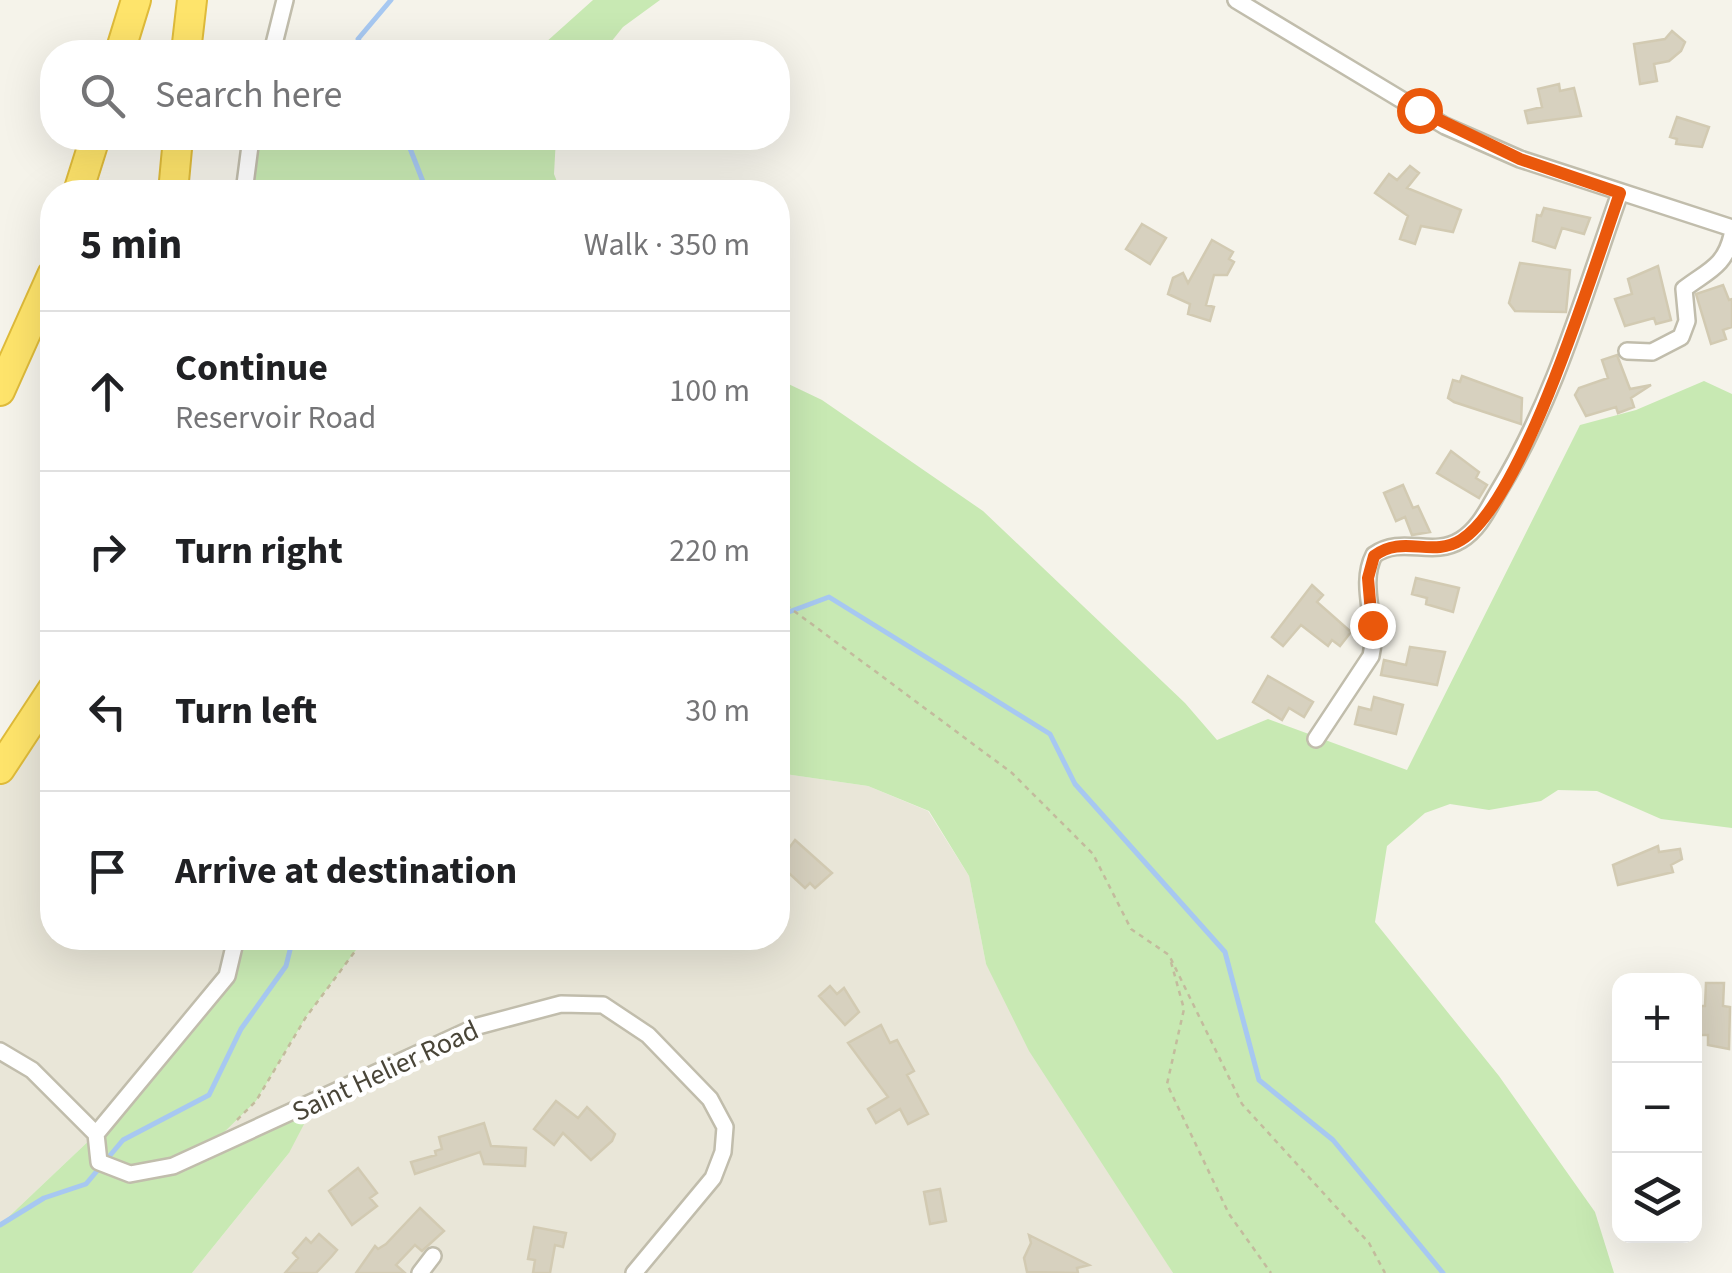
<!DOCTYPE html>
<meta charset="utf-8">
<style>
body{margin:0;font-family:"Source Sans 3",sans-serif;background:#f2f2f2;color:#202124}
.controls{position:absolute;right:30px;bottom:30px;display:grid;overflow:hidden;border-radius:20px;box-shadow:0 10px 40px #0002}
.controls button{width:90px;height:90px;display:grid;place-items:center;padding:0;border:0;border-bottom:2px solid #e0e0e0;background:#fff;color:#202124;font:50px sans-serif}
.stop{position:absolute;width:30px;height:30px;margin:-22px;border:8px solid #ea580c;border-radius:50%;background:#fff}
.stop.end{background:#ea580c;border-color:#fff;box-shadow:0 2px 10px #0008}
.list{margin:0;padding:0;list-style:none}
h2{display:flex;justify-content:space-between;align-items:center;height:130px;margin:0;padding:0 40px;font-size:42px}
h2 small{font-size:32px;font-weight:400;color:#757577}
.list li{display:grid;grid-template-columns:65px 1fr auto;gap:30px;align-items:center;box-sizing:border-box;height:160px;padding:0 40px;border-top:2px solid #e0e0e0}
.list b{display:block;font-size:38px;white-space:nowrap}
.list p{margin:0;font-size:32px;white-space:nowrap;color:#757577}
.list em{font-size:32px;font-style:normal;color:#757577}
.icon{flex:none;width:55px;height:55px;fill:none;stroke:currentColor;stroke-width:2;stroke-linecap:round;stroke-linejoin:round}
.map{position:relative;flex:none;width:1732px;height:1273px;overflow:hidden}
.search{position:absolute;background:#fff;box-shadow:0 10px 40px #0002;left:40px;top:40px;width:750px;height:110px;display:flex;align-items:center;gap:25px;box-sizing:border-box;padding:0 35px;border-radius:40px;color:#757577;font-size:38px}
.panel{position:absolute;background:#fff;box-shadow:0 10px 40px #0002;left:40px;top:180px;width:750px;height:770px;border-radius:40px}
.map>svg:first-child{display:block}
</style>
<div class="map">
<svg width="1732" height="1273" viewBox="0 0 1732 1273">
<rect width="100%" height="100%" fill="#f5f3ea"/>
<!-- residential -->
<path fill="#e9e6d8" d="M52,690v248h184l-2,23 -138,173 -96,91v-456z
M778,773l90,13 60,25 41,65 17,88 187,309h-981l97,-120 -87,1 54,-53 50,-84 59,-79h413z"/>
<!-- green -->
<path fill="#c8e9b3" d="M593,0h67l-37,27 -20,25h-68z
M274,138h282l-2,36 7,18h-317l5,-47z
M778,379l44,21 161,111 202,192 32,37 51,-21 139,51 173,-345 56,-15 68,-29 28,13v434l-71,-9 -64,-28 -39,-1 -17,11 -52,9 -39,-6 -25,9 -38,33 -12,76 124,154 96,136 19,61h-441l-144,-222 -43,-87 -17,-88 -40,-65 -61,-25 -90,-13z
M236,938h129l-59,79 -50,84 -51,50 110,-48 -26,50 -97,120h-192v-48l96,-91 131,-158z"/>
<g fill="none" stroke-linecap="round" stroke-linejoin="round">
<!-- stream -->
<path stroke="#a7c8f1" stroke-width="5" d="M365,52l-7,-13 33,-39
M406,138l21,54
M778,616l51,-19 221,137 25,50 150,168 34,128 74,60 110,133
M0,1225l44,-27 42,-14 37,-44 86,-45 32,-66 45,-63 7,-28"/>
</g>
<!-- building -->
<path fill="#d7d1bf" stroke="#d2cab2" stroke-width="2.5" d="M1672,31l13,11 -4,9 -12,10 -15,3 3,17 -17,3 -6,-40 31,-5z
M1559,84l1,7 14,-3 7,28 -53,7 -3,-12 17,-4 -4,-18z
M1677,117l32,10 -7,20 -26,-3 1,-5 -7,-2z
M1410,166l9,7 -12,15 54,22 -8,22 -32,-6 -6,18 -15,-5 8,-23 -33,-23 14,-19 8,6z
M1544,208l46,10 -6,16 -22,-6 -7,20 -22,-7 4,-26 4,1z
M1142,224l24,14 -16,26 -24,-15z
M1212,240l21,12 -4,7 5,3 -7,13h-13l-8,30 8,2 -4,14 -22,-7 2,-10 -22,-10 5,-16 10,-5 5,10z
M1520,263l50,7 -4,42 -51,-1 -6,-8z
M1658,266l13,54 -15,4 -2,-6 -29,8 -10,-27 17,-5 -4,-15z
M1723,285l6,15 3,-1v28l-9,3 3,9 -15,5 -15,-50z
M1617,355l13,34 21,-4 -20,13 3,9 -16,6 -2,-6 -30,9 -11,-21 4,-7 29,-10 -6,-18z
M1462,376l60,22 -1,26 -67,-22 -6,-4 5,-18 7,2z
M1451,451l28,21 -3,6 11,7 -8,13 -42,-25z
M1403,485l10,23 5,-2 12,26 -18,3 -7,-18 -9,4 -12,-28z
M1416,578l43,10 -6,24 -27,-8 1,-6 -15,-4z
M1312,585l11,10 -6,7 34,30 -11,14 -8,-6 -4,6 -27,-21 -18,21 -11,-9z
M1410,647l35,5 -8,33 -56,-10 3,-15 22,5z
M1268,676l45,26 -9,15 -15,-9 -7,12 -29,-18z
M1374,697l29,8 -7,29 -41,-10 4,-17 12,3z
M795,840l37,33 -17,15 -5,-5 -5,5 -27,-25z
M1658,846l1,6 21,-3 2,10 -11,6 2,7 -55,13 -5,-20z
M1706,983h18l-1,23 7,1 -1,42 -21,-4v-10h-14v-29h11z
M830,986l7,8 7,-6 15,24 -14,13 -26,-29z
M881,1025l9,18 7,-3 17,31 -7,4 21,39 -20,10 -8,-15 -24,14 -8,-14 20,-12 -40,-54z
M556,1101l22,17 9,-11 28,27 -3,7 -21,19 -28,-27 -9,12 -20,-16z
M484,1123l7,23 35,2 -1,18 -41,-2 -4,-12 -65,22 -4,-12 25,-7 -1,-4 7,-2 -3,-12z
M358,1168l19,25 -7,5 7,8 -25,19 -23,-34z
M940,1189l6,32 -16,3 -6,-32z
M420,1208l24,23 -22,20 -7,-6 -19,20 9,8h-49l19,-27 3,3 8,-5z
M534,1227l32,6 -3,14 -8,-2 -5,28h-17l2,-13 -7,-1z
M319,1234l18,16 -5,6 -16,17h-31l13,-15 -5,-5 13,-15 5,5z
M1029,1235l60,30 -12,3 1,5 -51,-1 -3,-14 7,-15z"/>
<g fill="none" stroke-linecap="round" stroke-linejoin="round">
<defs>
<path id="minor" d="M1236,0l209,126 75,33 212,69
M272,52l13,-52
M244,192l7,-54
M1627,351l25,1 29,-15 6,-16 -3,-32c23,-18 41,-22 48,-54
M1316,739l55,-83c8,-33 -13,-70 3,-101 28,-20 58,3 87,-15 18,-11 27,-31 37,-48 57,-93 86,-198 122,-299
M236,938l-9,38 -131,158 3,28 31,12 43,-8 305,-140 83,-22 42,1 45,30 62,64 15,28 -2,25 -10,26 -79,95
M0,1051l32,19 64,64
M420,1273l13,-17"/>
<path id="motorway" d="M120,52l16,-52
M186,52l6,-52
M78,192l17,-54
M173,192l5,-54
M0,391l52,-116
M0,769l52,-79"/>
</defs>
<!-- minor casing -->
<use href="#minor" stroke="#c1bdac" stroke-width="20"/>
<!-- motorway casing -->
<use href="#motorway" stroke="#dfbb3a" stroke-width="32"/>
<!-- path -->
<path stroke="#c3bb9d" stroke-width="2.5" stroke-dasharray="5 5" stroke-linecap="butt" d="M778,599l234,174 81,81 38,75 38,26 73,149 127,139 16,30
M1171,962l13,47 -17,75 62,130 42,59
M237,1120l19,-19 50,-84 59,-79"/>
<!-- minor -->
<use href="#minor" stroke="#fff" stroke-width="15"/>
<!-- motorway -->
<use href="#motorway" stroke="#fee46b" stroke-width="28"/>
</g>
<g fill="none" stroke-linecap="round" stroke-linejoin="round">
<!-- route -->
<path stroke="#ea580c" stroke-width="12" d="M1372,625l-4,-47 6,-22c28,-22 58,2 87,-16 62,-38 133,-273 159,-347l-100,-34 -101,-49"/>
</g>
<g text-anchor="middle" stroke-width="9" stroke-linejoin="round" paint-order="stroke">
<!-- street labels -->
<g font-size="28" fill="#494538" stroke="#fff">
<text transform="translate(385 1070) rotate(-25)" y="10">Saint Helier Road</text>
</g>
</g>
</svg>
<div class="controls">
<button>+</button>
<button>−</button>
<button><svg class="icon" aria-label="layers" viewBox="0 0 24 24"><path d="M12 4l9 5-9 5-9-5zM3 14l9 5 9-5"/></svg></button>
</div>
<div class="stop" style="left:1419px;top:110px"></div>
<div class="stop end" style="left:1372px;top:625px"></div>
<div class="search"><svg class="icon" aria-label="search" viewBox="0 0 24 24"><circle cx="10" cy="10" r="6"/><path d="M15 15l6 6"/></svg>Search here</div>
<section class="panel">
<h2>5 min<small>Walk · 350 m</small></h2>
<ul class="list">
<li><svg class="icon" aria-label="ahead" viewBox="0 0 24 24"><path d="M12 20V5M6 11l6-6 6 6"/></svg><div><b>Continue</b><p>Reservoir Road</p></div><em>100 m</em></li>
<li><svg class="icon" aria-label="right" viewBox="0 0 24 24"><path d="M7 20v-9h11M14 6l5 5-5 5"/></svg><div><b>Turn right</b></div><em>220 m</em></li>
<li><svg class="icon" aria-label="left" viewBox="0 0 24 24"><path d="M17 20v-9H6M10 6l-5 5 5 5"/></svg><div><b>Turn left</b></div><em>30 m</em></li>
<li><svg class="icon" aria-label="arrive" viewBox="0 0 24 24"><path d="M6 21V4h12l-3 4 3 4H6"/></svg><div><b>Arrive at destination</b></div></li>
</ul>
</section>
</div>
